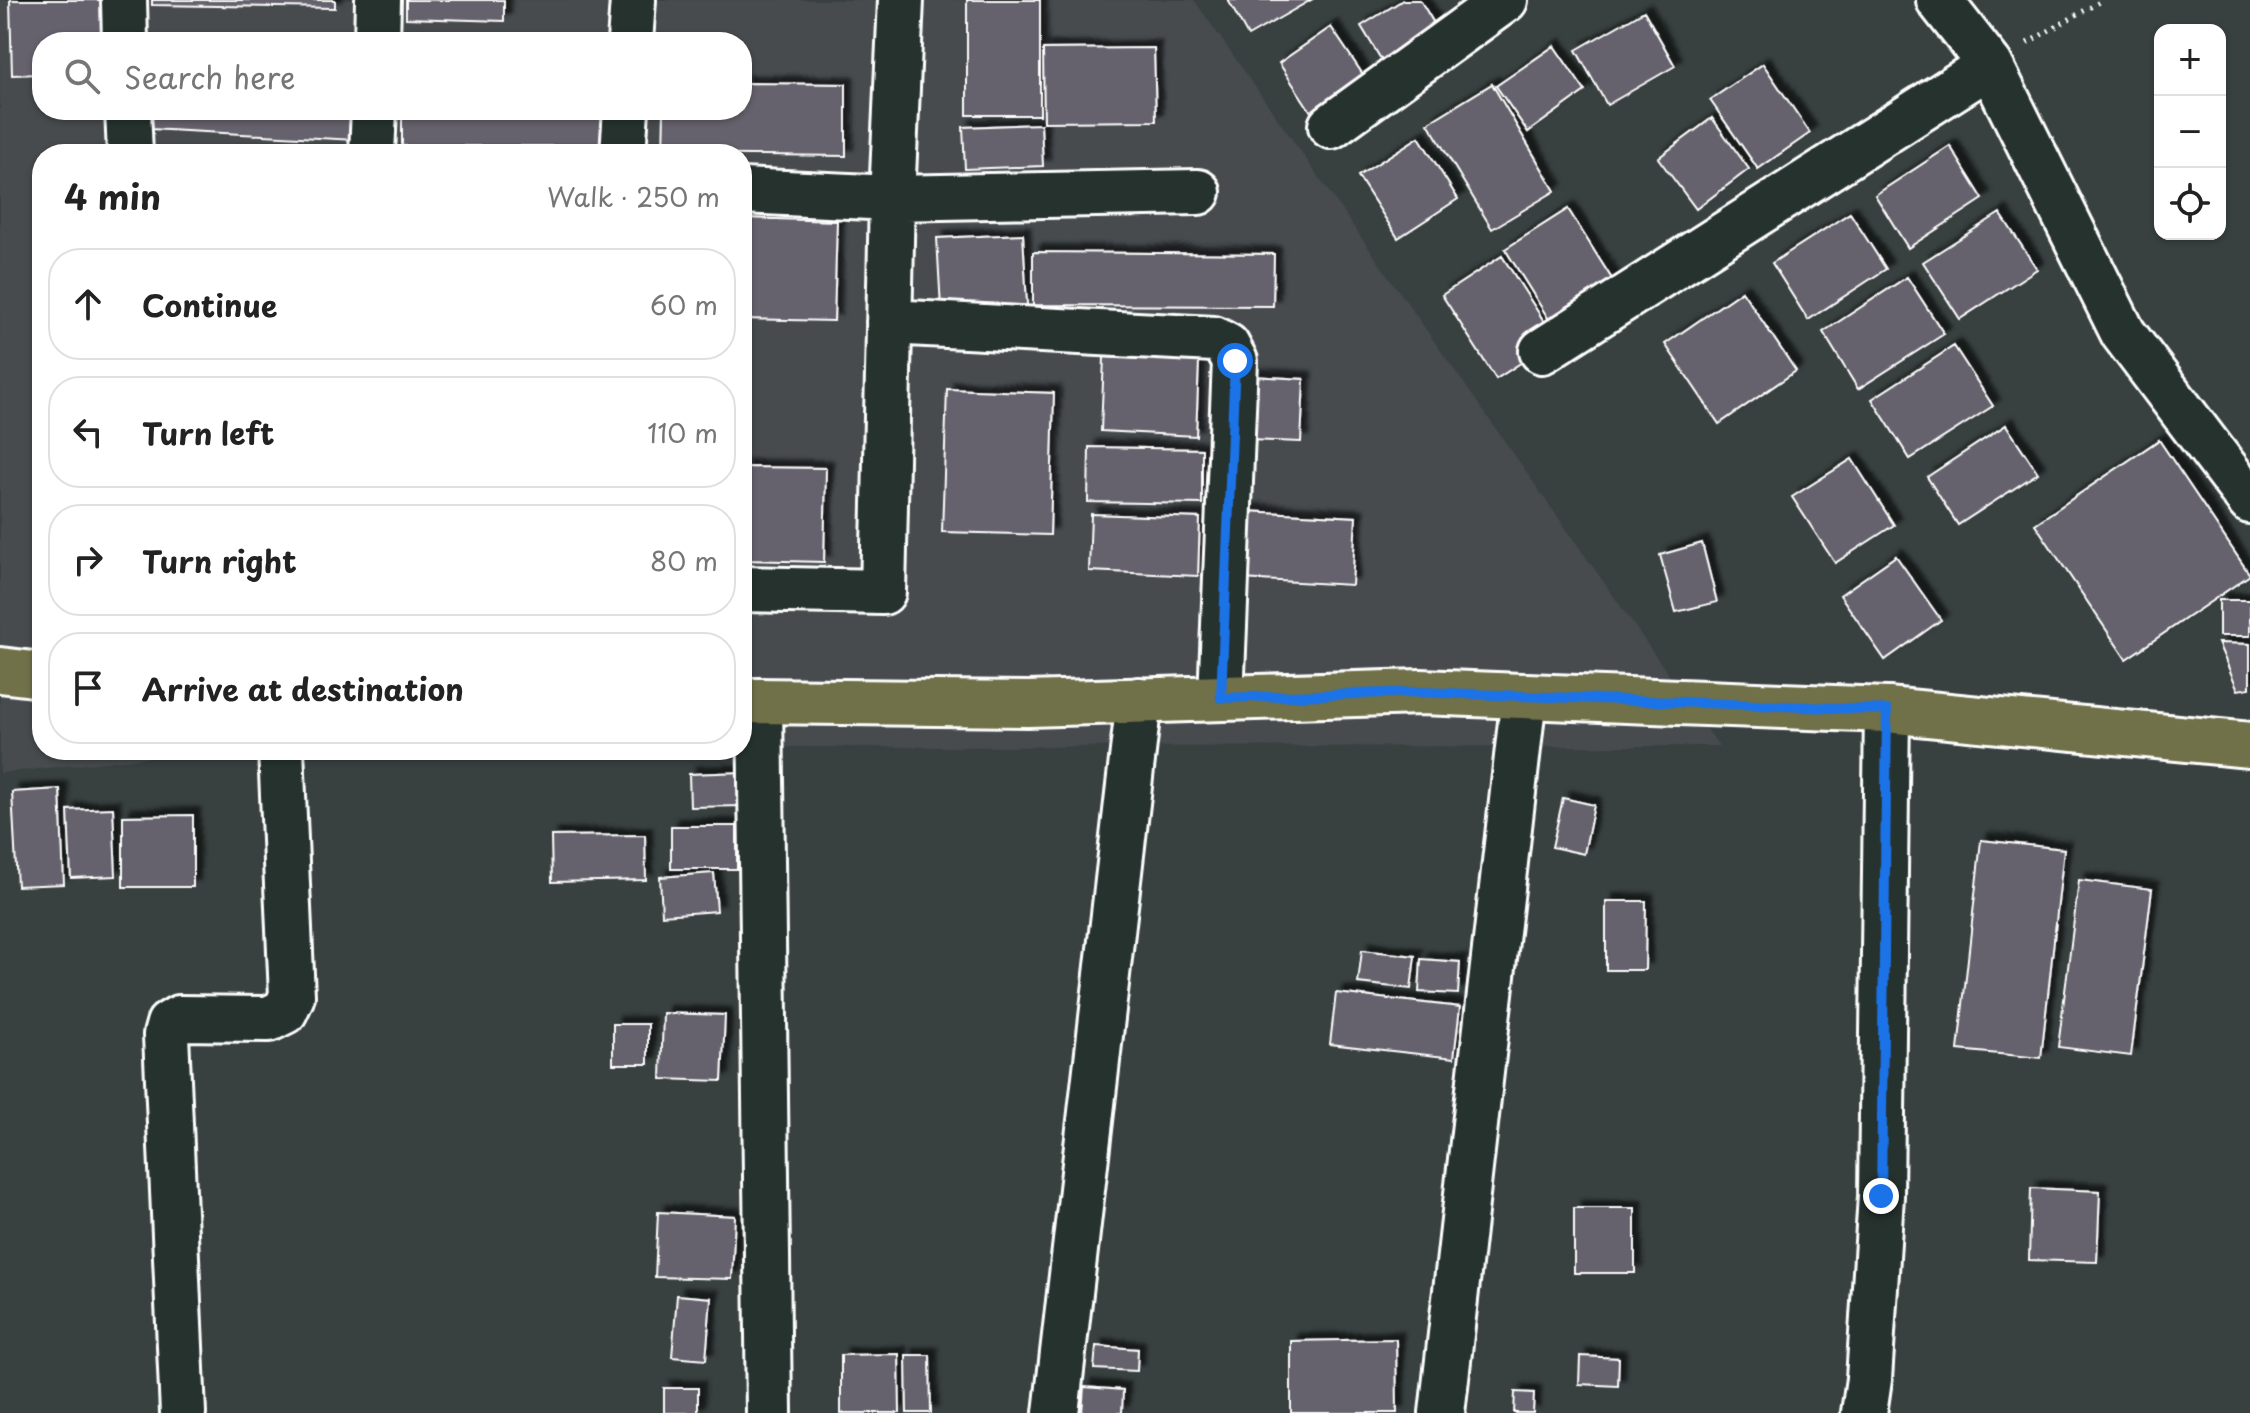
<!DOCTYPE html>
<meta charset="utf-8">
<style>
body{margin:0;font-family:"Playpen Sans",sans-serif;background:#f2f2f2;color:#222}
.controls{position:absolute;right:24px;top:24px;display:grid;overflow:hidden;border-radius:16px;box-shadow:0 2px 6px #0004}
.controls button{width:72px;height:72px;display:grid;place-items:center;padding:0;border:0;border-bottom:2px solid #e0e0e0;background:#fff;color:#222;font:40px sans-serif}
.stop{position:absolute;width:24px;height:24px;margin:-18px;border:6px solid #1a73e8;border-radius:50%;background:#fff}
.stop.end{background:#1a73e8;border-color:#fff;box-shadow:0 2px 8px #0008}
.list{margin:0;padding:0;list-style:none}
h2{display:flex;justify-content:space-between;align-items:center;height:104px;margin:0;padding:0 32px;font-size:34px}
h2 small{font-size:26px;font-weight:400;color:#767676}
.list li{display:grid;grid-template-columns:52px 1fr auto;gap:24px;align-items:center;box-sizing:border-box;height:112px;margin:0 16px 16px;padding:0 16px;border:2px solid #e0e0e0;border-radius:32px}
.list b{display:block;font-size:30px;white-space:nowrap}
.list em{font-size:26px;font-style:normal;color:#767676}
.icon{flex:none;width:44px;height:44px;fill:none;stroke:currentColor;stroke-width:2;stroke-linecap:round;stroke-linejoin:round}
.map{position:relative;flex:none;width:2250px;height:1413px;overflow:hidden}
.search{position:absolute;background:#fff;box-shadow:0 2px 6px #0004;left:32px;top:32px;width:720px;height:88px;display:flex;align-items:center;gap:20px;box-sizing:border-box;padding:0 28px;border-radius:32px;color:#767676;font-size:30px}
.panel{position:absolute;background:#fff;box-shadow:0 2px 6px #0004;left:32px;top:144px;width:720px;height:616px;border-radius:32px}
.map>svg:first-child{display:block}
</style>
<div class="map">
<svg width="2250" height="1413" viewBox="0 0 2250 1413">
<defs>
<filter id="shadow"><feDropShadow dx="7" dy="-7" stdDeviation="2" flood-color="#0009"/></filter>
</defs>
<rect width="100%" height="100%" fill="#394140"/>
<filter id="ink" filterUnits="userSpaceOnUse"><feTurbulence type="fractalNoise" baseFrequency=".0125" numOctaves="2"/><feDisplacementMap in="SourceGraphic" scale="16" xChannelSelector="R" yChannelSelector="G"/><feConvolveMatrix kernelMatrix="1 2 1 2 8 2 1 2 1" color-interpolation-filters="sRGB"/></filter>
<g filter="url(#ink)">
<!-- built -->
<path fill="#464b4e" fill-rule="evenodd" d="M0,0h1194l525,746 -977,1v-593h-700v596h177l-219,23zM42,42h700v68h-700z"/>
<!-- building -->
<path fill="#66626d" stroke="#fff" stroke-width="2" filter="url(#shadow)" d="M10,0h93l1,42h-62v32l-30,1z
M152,0h183v8l-183,-3z
M406,0h98v21l-98,-3z
M967,0h73v115h-73z
M1228,0h83l-63,36z
M1403,0h17l24,40 -54,34 -29,-48z
M1644,11l31,55 -68,39 -31,-55z
M1331,27l39,58 -53,36 -38,-58z
M1554,46l31,45 -57,41 -32,-46z
M1154,48l2,73 -112,1 -1,-73z
M1763,64l47,69 -52,36 -48,-69z
M742,83l104,1v72l-183,-2 1,-44h78z
M1492,84l63,107 -63,38 -64,-106z
M151,110h206l-2,30 -205,-11z
M402,110h204v36h-204z
M1712,118l37,51 -53,40 -38,-51z
M1041,124l2,42 -78,3 -2,-42z
M1419,137l39,62 -60,39 -40,-62z
M1950,146l33,53 -75,49 -33,-53z
M1568,209l49,78 -64,39 -48,-77z
M1850,213l36,56 -78,51 -36,-57z
M2000,213l37,56 -77,50 -37,-57z
M742,218l95,3 -3,100 -92,-2z
M1023,234l4,71 -86,3 -4,-70z
M1033,252l241,2 -1,52 -240,-1z
M1502,256l54,84 -60,39 -54,-84z
M1907,277l37,57 -86,55 -35,-57z
M1742,291l54,80 -77,53 -54,-80z
M1954,346l39,60 -83,53 -38,-60z
M1104,357l95,4 -3,75 -95,-5z
M1252,376l52,3 -3,63 -52,-2z
M947,389l107,4 -4,142 -108,-3z
M2006,425l32,48 -80,52 -31,-48z
M2159,440l91,135 -124,84 -91,-135z
M1089,447l113,2v55l-114,-2z
M1852,459l42,66 -59,38 -43,-66z
M742,467l84,1 -2,94 -82,-2z
M1246,511l110,6 -4,68 -110,-6z
M1091,514l109,4 -2,58 -109,-5z
M1702,543l15,59 -41,10 -16,-57z
M1896,556l45,64 -56,40 -45,-65z
M2219,600h31v36h-31z
M2218,643l32,1v44l-12,2z
M745,772l1,34 -56,1 -1,-33z
M60,789l4,95 -47,2 -5,-94z
M1563,798l31,7 -10,49 -32,-7z
M113,808l3,68 -45,2 -3,-68z
M193,815v72h-70v-71z
M671,826h66v43h-66z
M645,835l1,45 -94,2 -1,-46z
M1981,840l83,9 -23,209 -83,-8z
M714,873l3,38 -55,4 -2,-38z
M2079,880l73,9 -21,167 -73,-9z
M1606,901h40l-1,69h-39z
M1362,950l53,6 -4,33 -53,-6z
M1421,959l39,3 -2,32 -39,-2z
M1336,993l124,14 -6,51 -124,-14z
M663,1013l62,2 -3,66 -61,-2z
M613,1024h35v40h-35z
M2031,1188l69,3 -3,71 -68,-2z
M1574,1208h61v65h-61z
M658,1212l77,4 -3,63 -77,-2z
M677,1295l34,3 -5,62 -34,-3z
M1396,1339l1,74h-106v-72z
M1096,1346l42,3 -1,22 -43,-2z
M899,1354l1,59h-59v-58z
M906,1355h24l1,58h-24z
M1580,1356l39,2 -1,28 -39,-2z
M1084,1387l39,3 -1,23h-40z
M664,1388h34v25h-34z
M1515,1392l19,1 -1,20h-19z"/>
<g fill="none" stroke-linecap="round" stroke-linejoin="round">
<defs>
<path id="minor" d="M124,0l1,42
M901,0l-9,198 306,-6
M1939,0l51,65 133,268 127,168
M377,42l1,-42
M630,42l3,-42
M128,110l2,44
M1331,126l174,-126
M372,154l2,-44
M623,154l3,-44
M742,191l150,7 -9,394 -141,-3
M889,322l325,17 13,7 8,15 -14,337
M1542,351l448,-286
M760,701l9,712
M183,1413l-17,-378 3,-11 10,-6 90,1 16,-8 7,-15 -11,-246
M1056,1413l83,-713
M1442,1413l82,-717
M1864,1413l5,-34 12,-183 6,-486"/>
<path id="major" d="M0,670l42,5
M742,701l286,3 393,-12 466,18 363,35"/>
</defs>
<!-- minor casing -->
<use href="#minor" stroke="#fff" stroke-width="50"/>
<!-- major casing -->
<use href="#major" stroke="#fff" stroke-width="50"/>
<!-- path -->
<path stroke="#fff" stroke-width="5" stroke-dasharray="2 6" stroke-linecap="butt" d="M2027,43l76,-43"/>
<!-- minor -->
<use href="#minor" stroke="#26332d" stroke-width="44"/>
<!-- major -->
<use href="#major" stroke="#70704a" stroke-width="44"/>
</g>
</g>
<g fill="none" stroke-linecap="round" stroke-linejoin="round" filter="url(#ink)">
<!-- route -->
<path stroke="#1a73e8" stroke-width="10" d="M1235,361l-14,337 200,-6 466,18 -6,486"/>
</g>
</svg>
<div class="controls">
<button>+</button>
<button>−</button>
<button><svg class="icon" aria-label="locate" viewBox="0 0 24 24"><circle cx="12" cy="12" r="6"/><path d="M12 2v4M12 18v4M2 12h4M18 12h4"/></svg></button>
</div>
<div class="stop" style="left:1235px;top:361px"></div>
<div class="stop end" style="left:1881px;top:1196px"></div>
<div class="search"><svg class="icon" aria-label="search" viewBox="0 0 24 24"><circle cx="10" cy="10" r="6"/><path d="M15 15l6 6"/></svg>Search here</div>
<section class="panel">
<h2>4 min<small>Walk · 250 m</small></h2>
<ul class="list">
<li><svg class="icon" aria-label="ahead" viewBox="0 0 24 24"><path d="M12 20V5M6 11l6-6 6 6"/></svg><div><b>Continue</b></div><em>60 m</em></li>
<li><svg class="icon" aria-label="left" viewBox="0 0 24 24"><path d="M17 20v-9H6M10 6l-5 5 5 5"/></svg><div><b>Turn left</b></div><em>110 m</em></li>
<li><svg class="icon" aria-label="right" viewBox="0 0 24 24"><path d="M7 20v-9h11M14 6l5 5-5 5"/></svg><div><b>Turn right</b></div><em>80 m</em></li>
<li><svg class="icon" aria-label="arrive" viewBox="0 0 24 24"><path d="M6 21V4h12l-3 4 3 4H6"/></svg><div><b>Arrive at destination</b></div></li>
</ul>
</section>
</div>
